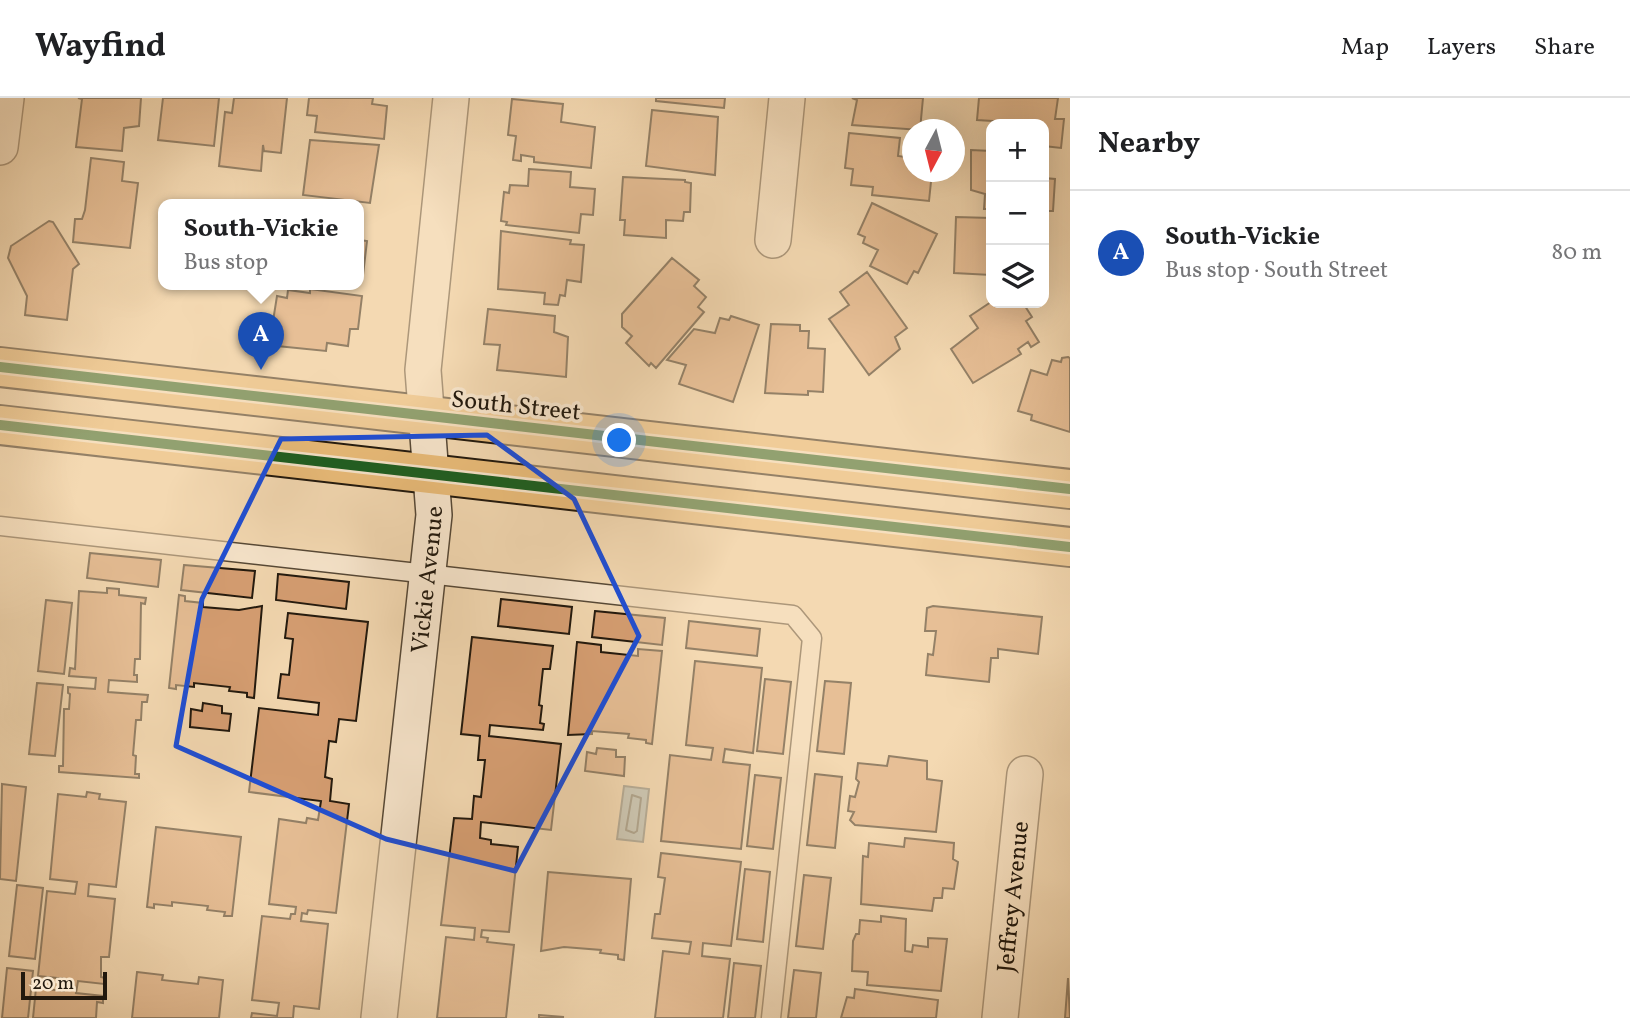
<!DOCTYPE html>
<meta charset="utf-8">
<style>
body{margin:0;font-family:Vollkorn,serif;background:#f2f2f2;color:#202124}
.controls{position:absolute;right:21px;top:21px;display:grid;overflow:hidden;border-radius:14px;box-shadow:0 7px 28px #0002}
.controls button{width:63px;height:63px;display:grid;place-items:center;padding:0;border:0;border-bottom:2px solid #e0e0e0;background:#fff;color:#202124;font:35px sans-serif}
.compass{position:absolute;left:902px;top:21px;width:63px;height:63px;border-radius:50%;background:#fff;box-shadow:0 7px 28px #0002;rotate:187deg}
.scale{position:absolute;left:21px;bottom:18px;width:86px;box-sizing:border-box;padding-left:7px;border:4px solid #21180d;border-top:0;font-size:19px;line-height:24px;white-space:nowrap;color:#21180d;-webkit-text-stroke:5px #f8e6cd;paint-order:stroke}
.you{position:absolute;left:620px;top:343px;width:24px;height:24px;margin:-18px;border:5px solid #fff;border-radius:50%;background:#1a73e8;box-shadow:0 0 0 10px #1a73e833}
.badge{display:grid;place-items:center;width:46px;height:46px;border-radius:50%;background:#111827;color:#fff;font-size:23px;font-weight:700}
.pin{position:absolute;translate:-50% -58px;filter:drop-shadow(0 2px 4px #0008)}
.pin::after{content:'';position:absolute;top:37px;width:24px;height:21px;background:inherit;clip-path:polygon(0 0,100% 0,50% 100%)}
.popup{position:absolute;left:158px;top:101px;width:206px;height:91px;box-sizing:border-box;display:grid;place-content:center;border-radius:14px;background:#fff;filter:drop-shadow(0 2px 5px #0005);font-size:23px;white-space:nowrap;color:#757577}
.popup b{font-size:26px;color:#202124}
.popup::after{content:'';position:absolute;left:50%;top:100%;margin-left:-14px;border:14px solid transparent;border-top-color:#fff}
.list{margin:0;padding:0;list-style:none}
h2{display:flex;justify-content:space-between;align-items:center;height:91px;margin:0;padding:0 28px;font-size:30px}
h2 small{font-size:23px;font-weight:400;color:#757577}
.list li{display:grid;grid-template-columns:46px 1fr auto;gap:21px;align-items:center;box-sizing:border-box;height:126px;padding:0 28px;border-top:2px solid #e0e0e0}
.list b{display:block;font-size:26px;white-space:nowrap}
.list p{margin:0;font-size:23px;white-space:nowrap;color:#757577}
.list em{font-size:23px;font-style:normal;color:#757577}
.icon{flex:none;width:38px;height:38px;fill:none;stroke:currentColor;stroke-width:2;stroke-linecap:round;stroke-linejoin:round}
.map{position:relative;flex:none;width:1070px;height:920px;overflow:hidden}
header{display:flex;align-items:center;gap:42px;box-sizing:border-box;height:98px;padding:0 35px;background:#fff;border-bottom:2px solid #e0e0e0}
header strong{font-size:33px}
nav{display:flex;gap:38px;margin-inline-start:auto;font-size:24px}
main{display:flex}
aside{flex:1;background:#fff}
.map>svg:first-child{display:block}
</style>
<header>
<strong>Wayfind</strong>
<nav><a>Map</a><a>Layers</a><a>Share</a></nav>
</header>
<main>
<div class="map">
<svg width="1070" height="920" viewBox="0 0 1070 920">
<rect width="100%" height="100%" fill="#f4d9b2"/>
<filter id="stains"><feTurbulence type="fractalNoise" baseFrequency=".00286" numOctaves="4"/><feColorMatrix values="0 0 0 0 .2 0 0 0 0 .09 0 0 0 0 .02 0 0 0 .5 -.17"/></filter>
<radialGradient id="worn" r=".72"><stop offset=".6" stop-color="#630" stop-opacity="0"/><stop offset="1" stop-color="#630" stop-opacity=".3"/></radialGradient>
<!-- water -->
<path fill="#a2b7b9" stroke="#6e7774" stroke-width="2" d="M624,688l25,3 -6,53 -26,-3z"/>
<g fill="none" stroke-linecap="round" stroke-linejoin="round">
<!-- shore -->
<path stroke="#626863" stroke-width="2" d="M632,697l9,3 -4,33 -3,2 -8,-3z"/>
</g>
<!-- building -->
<path fill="#d79f73" stroke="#21180d" stroke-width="2" d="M78,0h63l-2,28 -15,2 -2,23 -46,-4 6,-48z
M163,0h56l-5,48 -56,-6z
M234,0h53l-6,55 -17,-2 -1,-6 -2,26 -42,-5 6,-54 7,1z
M309,0h64l-1,6 15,2 -3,33 -69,-7 2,-16 -10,-1z
M656,0h69l-1,10 -68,-7z
M852,0h71l-3,32 -68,-5 5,-25z
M979,0h79l-3,21h9l-3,29 -17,-2v-22l-67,-4z
M512,1l51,5 -2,18 34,5 -4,41 -57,-6v-5l-13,-2v6l-8,-1 3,-24 -8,-1z
M652,12l66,7 -3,58 -69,-9z
M849,35l51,5 -2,18 14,2v14h20l-3,29 -57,-6 1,-8 -22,-2 2,-16 -8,-1z
M310,42l69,5 -9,58 -67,-8z
M971,52l20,1v58h-7l1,-15 -14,-4z
M91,60l33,4 -2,19 16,2 -8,65 -57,-6 2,-23h7l3,-9z
M529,71l42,3 -1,15 25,2 -2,26 -12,-1 -2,19 -73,-8 1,-3 -6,-1 3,-29 5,1 1,-8 18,1z
M623,79l62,3v2l6,1 -1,29h-6l-1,9 -17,-1v18l-42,-3 1,-15h-5z
M1044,80l11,1 -2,32h-9z
M872,105l65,31 -19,39 -4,-2 -7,13 -37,-18 8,-16 -15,-7 2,-6 -7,-3z
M956,119l35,1v57l-37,-2z
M49,123l4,1 26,42 -6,5 -6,51 -42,-5 2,-19 -19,-38 3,-12z
M501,133l70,9 -1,4 14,1 -3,37 -14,-2 -2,16 -5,-1 -2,10 -14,-1 1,-11 -47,-4z
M359,136l1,6 7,1 -4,34h-4z
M672,160l27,22 -5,6 12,11 -8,10 6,5 -48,56 -5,-5 -2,3 -23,-23 6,-7 -10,-9v-13z
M867,174l40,56 -12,9 5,12 -31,26 -40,-56 20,-14 -9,-13z
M310,191l52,7 -4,33h-8l-2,17 -21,-3 -1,8 -49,-5 -7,-6 7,-44 10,2 1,-8 22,3z
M991,204l32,1 9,14 -6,4 13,21 -8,5 -3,-5 -10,7 3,5 -48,29 -22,-34 27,-21 -8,-12z
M488,211l67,7 -1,16 14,5 -2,40 -69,-7 3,-25 -16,-1z
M731,218l28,9 -26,77 -54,-18 7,-19 -19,-5 27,-31 21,4 5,-15 9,2z
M771,226l29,1v6h9l-1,17 17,1 -2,43 -15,-1v4l-43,-2z
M1068,259l2,1v74l-39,-12 1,-5 -14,-4 13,-41 16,5 5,-15 9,2 1,-4z
M90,455l71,7 -3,27 -71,-9z
M184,467l71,6 -3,27 -71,-8z
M278,476l71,8 -3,27 -70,-9z
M107,490l12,1v6l27,3 -1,6 -4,-1 -1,56h-5l-1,16h3v7l-28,-2 -1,12 40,3 -1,7h-5l-1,18h-5l-3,35 3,1 -1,18h4v4l-80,-6v-6h4l1,-57h5l1,-15 -2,-1v-6l27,2 1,-11 -27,-2 1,-8 5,1 4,-78 28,2z
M179,497l6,1v5l18,2v4l36,3 23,-4 -8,92 -7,-1v-4l-18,-2 1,-4 -36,-4v4l-18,-2v4l-7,-1z
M501,501l71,8 -3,27 -71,-8z
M46,502l26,3 -8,71 -26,-3z
M933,508l109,11 -4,37 -40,-5v9h-7l-2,24 -63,-7 2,-21 5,1 3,-24h-11l2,-23z
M595,513l70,7 -3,27 -70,-8z
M288,515l80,9 -12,99 -17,-2 -3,23 -7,-1 -4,36 7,2 -2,22 19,3 -13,109 -28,-3 -1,4 -5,-1 -1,8 27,3 -9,85 -25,-3 -1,12h-42l1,-5 25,3 2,-13 -27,-3 10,-84 28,3 1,-5h4l1,-7 -27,-3 10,-85 27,4 1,-5 11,2 3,-19 -72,-9 10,-84 59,7 1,-12 -41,-5 3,-24 8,1 4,-36 -8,-1z
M689,523l71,8 -3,27 -71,-8z
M472,539l81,9 -3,23h-7l-4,36 3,1 -2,17 4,1 -1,6 -53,-5 -1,11 72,8 -10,86 -70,-8 -1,16 11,2v4l27,3 -9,85 -27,-2 -1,7 7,1 -1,4 27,3 -8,73h-69l9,-81 28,3 1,-12 -34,-3 13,-107 18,1 2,-23 7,1 4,-37h-7l2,-24 -19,-2z
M577,544l24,3v7l37,4v-7l24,2 -10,93 -6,-1v-3l-18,-2 1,-4 -37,-3v3l-24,1z
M695,563l67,7 -9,85 -28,-4 -2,13 27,3 -9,84 -80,-8 9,-86 41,5 2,-12 -27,-3z
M765,581l26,3 -8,72 -26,-3z
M825,583l26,2 -7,71 -27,-3z
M37,585l26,2 -8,71 -26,-2z
M203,605l19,3v7l9,1 -2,17 -39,-4 1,-18 11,2z
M597,650l19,2v7h9l-1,19 -39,-5 2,-19 9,2z
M889,658l38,5v18l15,2 -6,51 -81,-7 -5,-5 4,-8 -6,-1 2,-15 5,1 4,-15 -3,-3 2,-16 29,3z
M815,676l27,3 -7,71 -28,-3z
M755,677l26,3 -8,71 -26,-3z
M2,686l24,3 -10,94 -16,-2z
M87,694l13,2 -1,5 27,3 -10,85 -27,-3 -1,12 27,3 -6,58h-8v20l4,1 -1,6 -26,-3 -2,12 27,3v7l-6,-1 -1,16h-63l3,-30 28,3 2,-12 -28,-3 9,-85 28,3 2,-12 -27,-3 8,-85 28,3z
M156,729l85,10 -9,79h-8l1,-4 -18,-2 1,-4 -36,-4v4l-18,-2v4l-7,-1z
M905,740l49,5 -1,16 5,3 -4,27 -11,-1 -1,10h-8l-2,13 -71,-7 2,-48 5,1 1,-14 35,4z
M661,755l80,9 -10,84 -28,-3 -1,13 28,3 -7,59h-68l8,-67 26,3 2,-12 -39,-4 3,-24h5l5,-36 -7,-1z
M745,771l25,3 -7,70 -26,-3z
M548,774l83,7 -7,81 -6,-1v-4l-18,-2 1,-3 -37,-3 -23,4z
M804,777l27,3 -8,71 -27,-3z
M17,787l26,3 -8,71 -26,-3z
M881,818l25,3 -1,32 7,1 1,-7 15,2v-9l19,1 -6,52 -74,-6 1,-13 -16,-1 1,-30 3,-7h3l1,-14 21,2z
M734,865l27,3 -6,52h-27z
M7,870l26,3 -5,47h-26z
M794,872l27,3 -5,45h-28z
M137,874l26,3 -1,5 36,4 1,-7 24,3 -4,38h-87z
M1068,880l2,40h-5z
M855,891l83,11 -2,18h-95l6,-21 7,1z
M539,917l25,2 -25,1z"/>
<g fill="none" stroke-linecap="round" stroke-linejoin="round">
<defs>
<path id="service" d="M0,428l793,89 19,23 -41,380"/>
<g id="minor">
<path d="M0,49l6,-49"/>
<path d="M773,142l14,-142"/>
<path id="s1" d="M379,920l55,-503 -11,-145 28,-272"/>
<path id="s2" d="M1000,920l25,-244"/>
</g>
<path id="primary" d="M0,269l1070,122
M0,327l1070,122"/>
</defs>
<!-- service casing -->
<use href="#service" stroke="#564836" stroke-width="21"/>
<!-- minor casing -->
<use href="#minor" stroke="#564836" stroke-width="38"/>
<!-- primary casing -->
<use href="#primary" stroke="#21180d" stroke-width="42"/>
<!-- service -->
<use href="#service" stroke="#f8e6cd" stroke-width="18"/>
<!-- minor -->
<use href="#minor" stroke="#f8e6cd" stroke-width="35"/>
<!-- primary -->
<use href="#primary" stroke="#eabc79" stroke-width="38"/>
<defs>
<path id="cycleway" d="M0,269l1070,122
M0,327l1070,122"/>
</defs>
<!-- cycleway casing -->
<use href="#cycleway" stroke="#f8e6cd" stroke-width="15"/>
<!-- cycleway -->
<use href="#cycleway" stroke="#1b5e20" stroke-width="10"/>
</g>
<!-- marked area -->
<path d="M0 0H1070V920H0ZM487,337l87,64 65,137 -124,235 -129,-32 -210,-93 26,-147 79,-160z" fill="#f4d9b2" fill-opacity=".55" fill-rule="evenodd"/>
<path fill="none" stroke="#1d4ed8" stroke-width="5" stroke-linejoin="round" d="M487,337l87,64 65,137 -124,235 -129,-32 -210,-93 26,-147 79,-160z"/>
<g text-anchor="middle" stroke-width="7" stroke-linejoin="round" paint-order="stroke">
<!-- street labels -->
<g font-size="24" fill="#21180d" stroke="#f8e6cd">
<text transform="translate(516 307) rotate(6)" y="8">South Street</text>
<text dy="8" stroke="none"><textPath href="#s1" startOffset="441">Vickie Avenue</textPath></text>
<text dy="8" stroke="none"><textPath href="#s2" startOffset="122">Jeffrey Avenue</textPath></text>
</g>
</g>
<rect width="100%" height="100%" filter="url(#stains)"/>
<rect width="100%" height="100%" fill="url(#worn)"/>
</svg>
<div class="controls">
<button>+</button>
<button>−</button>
<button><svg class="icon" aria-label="layers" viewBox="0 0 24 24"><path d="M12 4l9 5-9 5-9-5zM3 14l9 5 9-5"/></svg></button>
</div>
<svg class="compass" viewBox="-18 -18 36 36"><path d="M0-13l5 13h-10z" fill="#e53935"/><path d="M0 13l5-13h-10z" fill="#757577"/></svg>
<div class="scale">20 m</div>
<div class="you"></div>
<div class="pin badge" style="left:261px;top:272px;background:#1a4fb4">A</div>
<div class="popup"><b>South-Vickie</b>Bus stop</div>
</div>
<aside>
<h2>Nearby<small></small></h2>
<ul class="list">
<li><span class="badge" style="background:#1a4fb4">A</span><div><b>South-Vickie</b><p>Bus stop · South Street</p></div><em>80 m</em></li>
</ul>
</aside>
</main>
